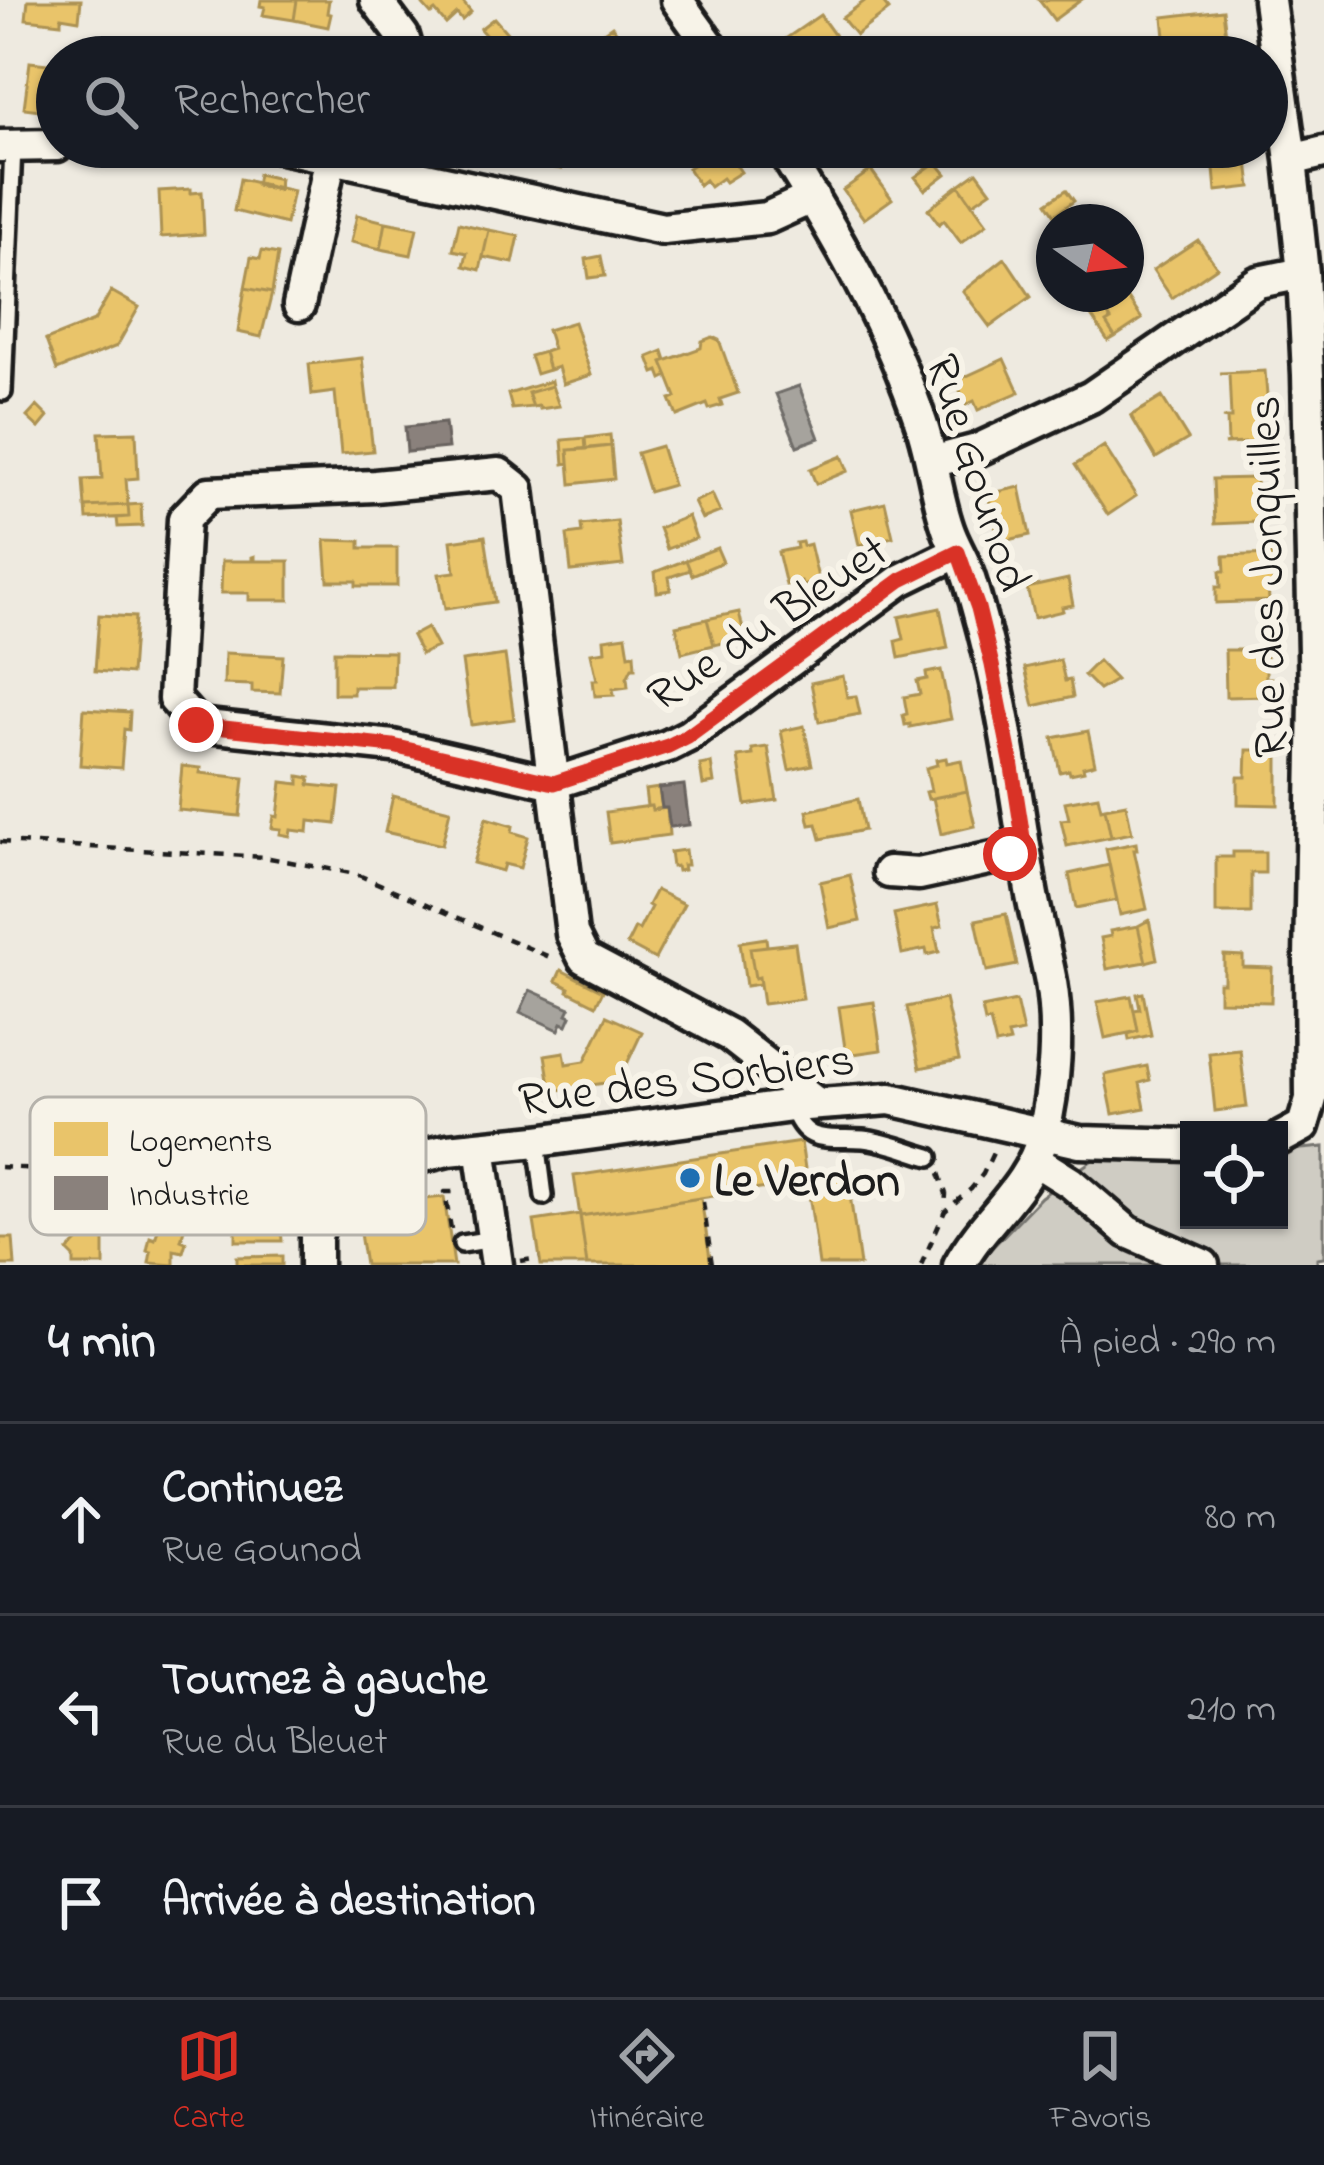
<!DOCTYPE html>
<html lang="fr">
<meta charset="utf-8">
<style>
body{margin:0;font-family:"Indie Flower",sans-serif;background:#20242c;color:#f1f3f6}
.controls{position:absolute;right:36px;bottom:36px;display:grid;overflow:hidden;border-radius:0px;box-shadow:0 3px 9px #0004}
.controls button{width:108px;height:108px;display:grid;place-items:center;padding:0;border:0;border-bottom:3px solid #363941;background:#171b24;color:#f1f3f6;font:60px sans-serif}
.compass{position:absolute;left:1036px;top:204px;width:108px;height:108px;border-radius:50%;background:#171b24;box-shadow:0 3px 9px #0004;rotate:104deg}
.stop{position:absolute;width:36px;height:36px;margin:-27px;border:9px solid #d93025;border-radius:50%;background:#fff}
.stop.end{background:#d93025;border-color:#fff;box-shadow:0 3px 12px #0008}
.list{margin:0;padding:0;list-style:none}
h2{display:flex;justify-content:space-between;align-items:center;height:156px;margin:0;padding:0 48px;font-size:51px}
h2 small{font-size:39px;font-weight:400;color:#9ea1a6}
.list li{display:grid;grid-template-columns:78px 1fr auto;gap:36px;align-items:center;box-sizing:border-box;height:192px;padding:0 48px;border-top:3px solid #363941}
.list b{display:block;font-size:45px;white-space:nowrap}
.list p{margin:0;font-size:39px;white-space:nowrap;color:#9ea1a6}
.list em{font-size:39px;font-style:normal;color:#9ea1a6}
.icon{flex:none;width:66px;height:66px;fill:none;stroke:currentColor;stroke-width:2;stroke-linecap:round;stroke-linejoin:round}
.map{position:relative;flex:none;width:1324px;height:1265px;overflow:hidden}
.search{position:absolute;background:#171b24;box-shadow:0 3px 9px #0004;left:36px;right:36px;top:36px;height:132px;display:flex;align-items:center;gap:30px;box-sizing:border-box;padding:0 42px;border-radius:66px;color:#9ea1a6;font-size:45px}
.sheet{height:732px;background:#171b24}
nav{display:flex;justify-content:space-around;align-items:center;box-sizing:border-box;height:168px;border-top:3px solid #363941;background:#171b24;font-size:33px;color:#9ea1a6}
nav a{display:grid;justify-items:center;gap:6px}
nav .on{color:#d93025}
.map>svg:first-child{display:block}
</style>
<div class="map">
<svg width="1324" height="1265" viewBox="0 0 1324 1265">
<rect width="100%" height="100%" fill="#eeeae0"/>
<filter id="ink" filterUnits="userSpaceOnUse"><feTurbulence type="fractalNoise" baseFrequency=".00833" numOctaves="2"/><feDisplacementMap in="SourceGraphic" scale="24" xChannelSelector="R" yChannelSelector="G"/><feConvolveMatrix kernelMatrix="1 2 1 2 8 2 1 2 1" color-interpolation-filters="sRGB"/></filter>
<g filter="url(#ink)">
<!-- green -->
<path fill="#cfccc3" stroke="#767470" stroke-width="3" d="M1324,1147v110l-7,1v7h-337l8,-13 53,-55 57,-41 91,-1v65h90v-69z"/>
<!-- water -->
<path fill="#a6a39d" stroke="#6f6d69" stroke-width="3" d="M799,386l20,52 -22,8 -21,-52z
M530,990l40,18 -3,6 4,2 -4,9 -5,-2 -3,7 -39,-18z"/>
<!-- homes -->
<path fill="#e9c46a" stroke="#ac9253" stroke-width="3" d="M28,0h53l-2,20 -18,-3v6l-35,-4z
M261,0h36l-3,20 -31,-5 2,-8 -5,-1z
M297,0h32l-2,13 4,1 -3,13 -34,-7z
M425,0h36l10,12 -9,8 -5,-6 -11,10 -11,-13 -4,3 -8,-9z
M866,0h15l8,10 -33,25 -14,-17z
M1039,0h42l-27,20z
M1223,10l5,43 -10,1v3h-40l-1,-11 -11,1 -3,-30z
M820,15l26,36 -9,6h-54l-8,-11z
M494,18l14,16 -14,11 -14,-16z
M612,26l13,17 -19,14h-32l-2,-3z
M508,34l20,23h-26l-9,-10z
M157,46l31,7 -1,4h-32z
M30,62l27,3 -1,47 -32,-4z
M502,147h31l-3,16 -29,-6z
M533,147h32l-4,22 -31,-6z
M620,147h40l-9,6 -3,-4 -17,12z
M695,147h29l17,25 -16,10 -3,-4 -12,9 -5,-7 -6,5 -11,-17 14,-9z
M1212,147h30l1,6 4,-1 4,35 -35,4z
M936,162l10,12 -21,16 -10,-13z
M871,170l21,29 -28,20 -21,-29z
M977,172l14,19 -19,13 -13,-19z
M258,174l22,5 -2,11 -22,-5z
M240,179l53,12 -7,33 -52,-13z
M959,185l28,39 -26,19 -17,-23 -5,4 -11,-15z
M191,189v4l11,-1 2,42 -43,3 -2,-46z
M1066,190l8,11 -19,14 -8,-12z
M357,215l29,7 -5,27 -30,-7z
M386,222l31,6 -6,27 -30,-6z
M459,223l30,7 -9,40 -16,-4 3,-13 -14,-3z
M489,230l30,6 -6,27 -30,-6z
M1198,240l19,27 -45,31 -19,-28z
M262,251l16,3 -6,39 -27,-5 6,-31 9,2z
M601,256l4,20 -16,2 -3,-19z
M1005,258l26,39 -41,30 -27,-36z
M245,288l27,5 -11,44 -23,-5z
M111,291l28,16 -22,39 -60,24 -11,-30 48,-19z
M1100,294h25l17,25 -27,18 -9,-14 5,-3 -15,-23z
M1096,297l15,23 -5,3 9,14 -7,4 -24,-36z
M574,322l17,53 -28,9 -5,-17 -9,3 -5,-18 9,-3 -6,-19z
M712,337l7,3 19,53 -18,6 2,6 -13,4 -2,-5 -30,12 -7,-17 6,-2 -14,-35 39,-14 1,-7z
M663,351l3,9 -4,2 6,14 -6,3 -3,-8 -5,2 -6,-16z
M544,352l5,18 -13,4 -6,-18z
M362,358l11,93 -32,3 -6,-62 -23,3 -3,-31z
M1004,359l15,33 -41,18 -4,-9 -8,4 -10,-24z
M1265,371l6,71 -47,2 4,-1 -1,-24 -5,-1h9l-2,-45h-9z
M551,381l1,5 -24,7 5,14 -21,2 -4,-15z
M552,386l7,20 -19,3 -1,-3 -6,1 -5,-14z
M1162,397l26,42 -32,19 -25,-42z
M37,406l11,11 -9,11 -12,-11z
M136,432l2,46 -12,1 2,26 -43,2 -2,-27 19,-1 -3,-46z
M610,435l1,11 -25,3 -1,-11z
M585,438l1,11 -18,1 1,13 -5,1 -2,-24z
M611,446l3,33 -43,5 -3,-34z
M661,446l12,39 -24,7 -12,-39z
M1104,446l32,50 -28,19 -33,-50z
M842,456l6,15 -32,13 -6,-15z
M1256,478l1,44 -42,2 -2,-45z
M1020,487l10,48 -31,7 -11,-48z
M712,494l8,18 -18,7 -8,-17z
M885,502l8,35 -34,8 -8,-35z
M141,504l1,22 -24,1 -1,-9 12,-1 -1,-12z
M128,505l1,12 -42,2 -1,-12z
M688,516l8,22 -29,11 -8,-21z
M617,521l6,44 -52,6 -4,-36 15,-2 -1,-8z
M485,536l10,66 -50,7 -6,-35 16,-2 -4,-31z
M325,540l35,1v7h37v38h-41v-5h-28z
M802,542l1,4 7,-2 9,38 -17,4 -1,-5 -15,4 -8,-33 19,-4 -1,-5z
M717,548l6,14 -31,13 -6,-15z
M1272,554l1,32h-5l1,15 -53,2v-16h5l-1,-16h5l-1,-15z
M255,556v5h34v39h-40v-7h-28l1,-32h30v-4z
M686,560l4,10 -21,7 2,13 -14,2 -2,-20z
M1068,579l5,26 -11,2 1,4 -29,7 -7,-30z
M940,608l8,40 -49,10 -3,-17 8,-2 -5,-22z
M739,612l6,26 -31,7 -7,-26z
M99,615l36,2 -4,57 -36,-3z
M707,619l7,26 -32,8 -6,-27z
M427,628l10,19 -16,7 -9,-18z
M626,636l3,19 5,-1 1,14h-3l-5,10 1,9 -15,2 1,6 -19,1 -2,-16h4l-6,-27 14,-2 -1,-12z
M1225,650h21l-1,4h21v24h5v18l-45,1z
M334,651l60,1 -1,35h-40v7h-19z
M225,653l58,3 -3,37 -28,-1v-7l-28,-1z
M505,655l9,64 -43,6 -9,-64z
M1060,660l5,21 5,-1 3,17 -39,9 -9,-38z
M1098,661l18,19 -17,10 -15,-15z
M941,670l10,49 -41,8v-3l-5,1 -2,-10 4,-1 -3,-17 16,-3 -3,-13 10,-2 -1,-6z
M843,676l4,21 9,-1 4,18 -41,8 -8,-39z
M84,709l46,3 -1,18 -5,-1 -3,39 -41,-3z
M804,726l8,39 -23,5 -8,-39z
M1088,731l7,33 -12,3 1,4 -14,3 -1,-4 -9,2 -7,-34z
M768,747l9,53 -31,5 -8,-48 15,-2 -1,-6z
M1247,750h31v55l-40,-1v-27h8z
M946,758l1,5 14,-3 6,31 -39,8 -2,-7 5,-1 -5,-23 11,-3 -1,-5z
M711,763l3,20 -11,2 -3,-20z
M182,766l19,2 -1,5 44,5 -4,38 -62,-6z
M299,776l11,2 -1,7 31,3 -4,36 -27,-3 -1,11 -17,-2 -1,6 -10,-2 1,-5 -9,-1 2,-12 4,1 4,-35 17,2z
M659,788l3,20 -10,2 -1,-4h-4l-2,-16z
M967,791l8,35 -34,8 -8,-36z
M393,796l57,14 -8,35 -57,-13z
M1098,796l3,13 4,-1 6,29 -44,9 -6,-26 8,-1 -4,-17z
M858,799l6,31 -43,9 -4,-15 -7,1 -3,-14z
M1126,804l6,29 -21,4 -6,-29z
M651,806l1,4 15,-2 2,27 -59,8 -4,-31z
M486,818l27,8 -1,6 16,5 -8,31 -16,-4 -2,7 -29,-8z
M1136,843l1,7h-3l13,59 -27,6 -14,-66z
M685,850l2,15h-4l1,5 -7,1 -1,-5 -4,1 -2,-15z
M1233,852h32v21h-14v40h-35v-56h17z
M1109,865l8,35 -41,8 -7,-34z
M850,875l10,46 -31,7 -9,-46z
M656,890l28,14 -29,55 -28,-15 8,-16 4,2 12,-23 -3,-2z
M937,905l5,21 -8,2 5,24 -12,3 -1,-6 -24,5 -8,-40z
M1006,914l11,51 -30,6 -11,-51z
M1149,920l8,39 -11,3 -8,-36z
M1138,926l8,36 -39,7 -6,-31 10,-2 -1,-5z
M766,938l1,8 -17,2 5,30 4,-1 1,7 -14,2 -6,-44z
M795,943l8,56 -40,5 -4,-27 -4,1 -5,-30z
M1224,955l19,1v11l29,1 -1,34 -52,-1v-18h5z
M561,970l42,21 -7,14 -28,-14 1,-3 -13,-7z
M1143,993l8,42 -22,5 -1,-6 10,-3 -4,-21 6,-1 -3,-15z
M1131,996l7,35 -33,7 -8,-36z
M945,999l14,61 -39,8 -13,-61z
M1016,1001l7,31 -15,3 2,7 -14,3 -6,-24 -5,1 -3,-14z
M874,1002l7,48 -35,5 -7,-48z
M607,1016l35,16 -23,49 -68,10 -6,-36 19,-3 2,12 19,-3z
M1240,1050l7,57 -32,4 -6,-58z
M1147,1066l3,14 -10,3 5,25 -32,6 -8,-39z
M801,1142l6,40 -227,34 -6,-40z
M847,1174l13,91h-41l-12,-85z
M403,1195v6l41,-4 10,68h-89l-10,-63z
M701,1198l10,67h-124l-7,-49z
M169,1210l19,5 -7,25 5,2 -3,10 -9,-2v15l-25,-2 2,-11 -4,-1 3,-14 5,2 4,-12 6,-4z
M236,1212h39l1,16h5l1,13h-46z
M580,1214l7,51h-46l-7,-44z
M89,1230l7,7h8v28h-30v-8l-6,-6z
M0,1238h13l2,27h-15z
M282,1256v9h-45v-8z"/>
<!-- industry -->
<path fill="#8a817c" stroke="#69635f" stroke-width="3" d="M445,423l3,25 -41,4 -2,-25z
M684,785l5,40 -19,2 -3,-19h-5l-3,-20z"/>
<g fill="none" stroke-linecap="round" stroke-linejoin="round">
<defs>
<path id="lane" d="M3,392l10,-246
M792,1106c13,42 37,30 71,33 22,2 46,12 67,18
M537,1141l7,55
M462,1244l31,-5"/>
<path id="street" d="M376,0l27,36 6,21
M677,0l41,57
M1269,0l22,160 12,113 5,102 7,324 -5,259 1,141 -8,27 -24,13
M0,146l57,-1
M281,147l382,82 104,-11 46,-21
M781,147c55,87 107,177 140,276 12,35 15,72 27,106 4,12 10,22 15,33 6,14 10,29 14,44 26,90 38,185 53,278 5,33 15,65 21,98 8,49 4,105 -8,154 -14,54 -59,82 -84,129
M1291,160l33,-8
M299,305l32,-148
M932,462l45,-12 114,-53 167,-115 45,-9
M889,872l30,2 106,-23
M816,1103l-87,-68 -145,-77 -12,-24 -23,-189 -31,-256 -19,-15 -124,12 -166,7 -25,26 -10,180 23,26 196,21 161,37 114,-37 20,-10 213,-156 57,-28
M480,1147l17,118
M1036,1161l35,22 57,49 75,33
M316,1265v-28l9,-30 20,-23 32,-17 71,-17 89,-9 255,-35 98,-7 190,43 109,3"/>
</defs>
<!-- lane casing -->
<use href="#lane" stroke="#1c1c1c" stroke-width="24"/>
<!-- street casing -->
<use href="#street" stroke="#1c1c1c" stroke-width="39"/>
<!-- path -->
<path stroke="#1c1c1c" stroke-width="4.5" stroke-dasharray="9 9" stroke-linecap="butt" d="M0,842l264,15 92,17 196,84
M0,1167l205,10c32,-2 89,-17 117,-9
M939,1173l7,21 -1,14
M703,1202l9,63
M451,1229l-6,-37h11
M521,1261l18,-3
M921,1265l24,-54 26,-22 12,-15 10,-21"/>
<!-- lane -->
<use href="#lane" stroke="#f7f3e8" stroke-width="15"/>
<!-- street -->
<use href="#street" stroke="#f7f3e8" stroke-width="30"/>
</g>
</g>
<g fill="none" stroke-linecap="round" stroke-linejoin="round" filter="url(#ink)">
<!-- route -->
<path stroke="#d93025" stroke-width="15" d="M196,725l197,21 161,37 114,-37 20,-10 213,-156 57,-28 20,56 14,57 19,96 14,89 -15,4"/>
</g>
<!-- markers -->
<circle fill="#1f6fb2" stroke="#f7f3e8" stroke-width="4.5" cx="690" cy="1178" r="12"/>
<g text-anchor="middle" stroke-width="12" stroke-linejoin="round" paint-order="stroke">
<!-- street labels -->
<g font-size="48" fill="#1c1c1c" stroke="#f7f3e8">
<text transform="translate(980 472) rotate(72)" y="17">Rue Gounod</text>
<text transform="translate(1265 577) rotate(-91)" y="17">Rue des Jonquilles</text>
<text transform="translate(766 621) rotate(-34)" y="17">Rue du Bleuet</text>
<text transform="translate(686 1077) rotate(-7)" y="17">Rue des Sorbiers</text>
</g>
<!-- poi labels -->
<g font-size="48" font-weight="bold" fill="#1c1c1c" stroke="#f7f3e8" text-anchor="start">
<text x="714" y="1195">Le Verdon</text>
</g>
</g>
<!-- legend -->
<rect x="30" y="1097" width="396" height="138" rx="18" fill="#f7f3e8" stroke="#b5b2ab" stroke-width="3"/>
<rect x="54" y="1122" width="54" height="34" fill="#e9c46a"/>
<rect x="54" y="1176" width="54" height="34" fill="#8a817c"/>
<g font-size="33" fill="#1c1c1c">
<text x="129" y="1151">Logements</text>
<text x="129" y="1205">Industrie</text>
</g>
</svg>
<div class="controls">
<button><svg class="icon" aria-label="locate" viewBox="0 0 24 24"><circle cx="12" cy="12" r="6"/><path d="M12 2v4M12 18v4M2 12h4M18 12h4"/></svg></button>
</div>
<svg class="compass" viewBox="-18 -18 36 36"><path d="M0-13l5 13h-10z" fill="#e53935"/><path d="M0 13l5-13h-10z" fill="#9ea1a6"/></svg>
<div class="stop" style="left:1010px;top:854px"></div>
<div class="stop end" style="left:196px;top:725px"></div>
<div class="search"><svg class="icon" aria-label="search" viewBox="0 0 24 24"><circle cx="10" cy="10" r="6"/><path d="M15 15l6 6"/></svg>Rechercher</div>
</div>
<section class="sheet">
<h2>4 min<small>À pied · 290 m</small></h2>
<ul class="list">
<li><svg class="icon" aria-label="ahead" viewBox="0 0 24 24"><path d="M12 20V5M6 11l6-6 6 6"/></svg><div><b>Continuez</b><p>Rue Gounod</p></div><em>80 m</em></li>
<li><svg class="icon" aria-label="left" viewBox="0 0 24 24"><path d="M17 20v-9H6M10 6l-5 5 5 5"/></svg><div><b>Tournez à gauche</b><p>Rue du Bleuet</p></div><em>210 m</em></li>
<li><svg class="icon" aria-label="arrive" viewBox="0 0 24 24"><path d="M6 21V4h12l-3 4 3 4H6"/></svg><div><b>Arrivée à destination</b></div></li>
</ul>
</section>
<nav>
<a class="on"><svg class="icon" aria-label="map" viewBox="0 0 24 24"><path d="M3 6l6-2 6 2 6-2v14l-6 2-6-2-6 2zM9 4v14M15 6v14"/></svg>Carte</a>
<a><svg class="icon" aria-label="directions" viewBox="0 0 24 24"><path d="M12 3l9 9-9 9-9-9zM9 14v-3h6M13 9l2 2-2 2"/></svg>Itinéraire</a>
<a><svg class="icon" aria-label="saved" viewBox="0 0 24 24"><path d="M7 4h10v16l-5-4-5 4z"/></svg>Favoris</a>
</nav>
